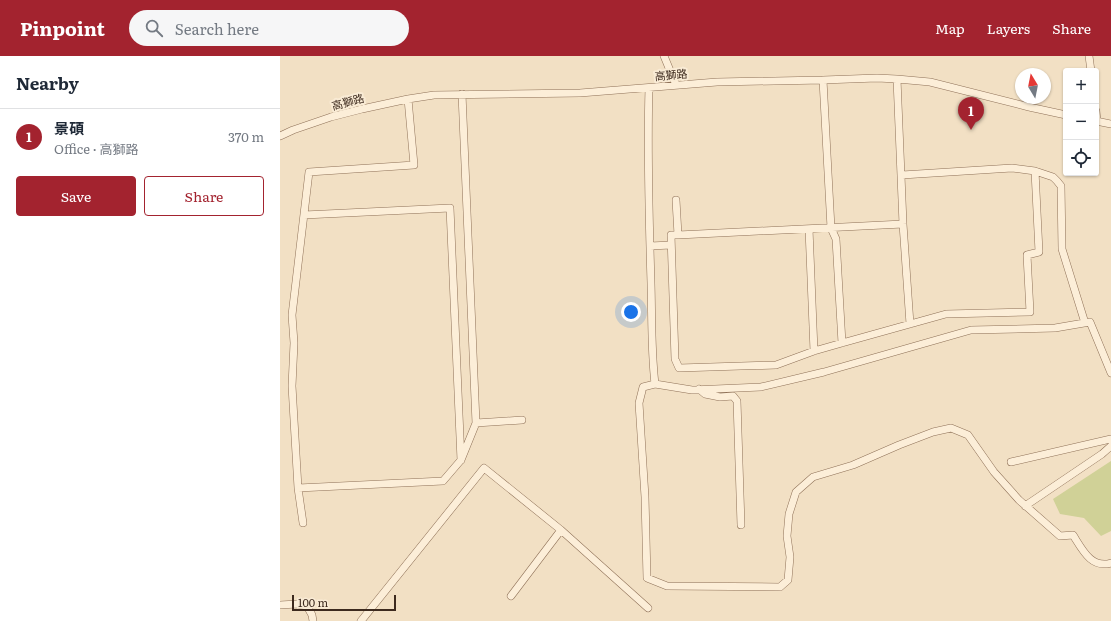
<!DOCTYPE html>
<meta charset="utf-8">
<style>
body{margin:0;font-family:Literata,"Noto Sans TC",serif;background:#f6f6f7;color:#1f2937}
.controls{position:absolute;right:12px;top:12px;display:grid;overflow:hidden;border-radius:4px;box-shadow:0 1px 3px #0004}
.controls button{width:36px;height:36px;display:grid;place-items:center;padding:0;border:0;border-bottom:1px solid #e0e1e3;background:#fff;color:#1f2937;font:20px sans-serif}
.compass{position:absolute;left:735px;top:12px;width:36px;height:36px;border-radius:50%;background:#fff;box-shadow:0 1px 3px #0004;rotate:350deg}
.scale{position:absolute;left:12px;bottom:10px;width:104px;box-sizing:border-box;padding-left:4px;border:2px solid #3d2a1e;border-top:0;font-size:11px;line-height:14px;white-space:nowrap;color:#3d2a1e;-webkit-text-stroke:3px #f9ebd5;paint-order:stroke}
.you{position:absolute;left:351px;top:256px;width:14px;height:14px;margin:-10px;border:3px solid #fff;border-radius:50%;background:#1a73e8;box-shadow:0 0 0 6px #1a73e833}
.badge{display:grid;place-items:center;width:26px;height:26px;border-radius:50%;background:#a3232f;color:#fff;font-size:13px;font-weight:700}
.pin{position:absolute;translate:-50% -33px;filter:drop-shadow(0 1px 2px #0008)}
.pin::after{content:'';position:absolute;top:21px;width:14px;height:12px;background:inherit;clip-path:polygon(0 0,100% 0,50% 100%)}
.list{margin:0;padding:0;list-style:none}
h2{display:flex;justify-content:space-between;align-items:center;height:52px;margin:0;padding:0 16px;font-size:17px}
h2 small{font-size:13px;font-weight:400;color:#747a83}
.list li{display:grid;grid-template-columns:26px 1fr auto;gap:12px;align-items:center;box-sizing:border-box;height:56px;padding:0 16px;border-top:1px solid #e0e1e3}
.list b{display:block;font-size:15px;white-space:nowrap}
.list p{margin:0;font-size:13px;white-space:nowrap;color:#747a83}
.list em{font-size:13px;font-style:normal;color:#747a83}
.actions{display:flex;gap:8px;padding:12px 16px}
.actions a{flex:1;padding:9px 0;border:1px solid #a3232f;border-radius:4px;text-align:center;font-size:14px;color:#a3232f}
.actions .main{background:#a3232f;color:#fff}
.icon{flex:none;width:22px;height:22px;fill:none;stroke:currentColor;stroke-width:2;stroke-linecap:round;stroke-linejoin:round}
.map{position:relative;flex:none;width:831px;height:565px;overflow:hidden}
header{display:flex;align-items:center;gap:24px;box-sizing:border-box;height:56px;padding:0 20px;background:#a3232f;color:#fff}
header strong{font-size:19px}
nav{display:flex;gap:22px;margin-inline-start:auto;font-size:14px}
.search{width:280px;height:36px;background:#f6f6f7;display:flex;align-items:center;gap:10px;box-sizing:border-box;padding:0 14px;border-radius:22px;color:#747a83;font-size:15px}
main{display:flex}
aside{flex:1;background:#fff}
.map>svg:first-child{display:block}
</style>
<header>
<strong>Pinpoint</strong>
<div class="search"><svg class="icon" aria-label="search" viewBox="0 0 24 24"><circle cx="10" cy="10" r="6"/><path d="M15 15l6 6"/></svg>Search here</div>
<nav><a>Map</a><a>Layers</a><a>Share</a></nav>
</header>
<main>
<aside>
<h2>Nearby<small></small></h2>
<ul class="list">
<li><span class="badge">1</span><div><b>景碩</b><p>Office · 高獅路</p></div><em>370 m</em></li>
</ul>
<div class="actions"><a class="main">Save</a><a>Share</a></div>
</aside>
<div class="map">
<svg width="831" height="565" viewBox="0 0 831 565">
<rect width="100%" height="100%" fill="#f2e0c4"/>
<!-- green -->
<path fill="#d0d197" d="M831,405v70l-10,5 -17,-18 -24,-4 -7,-15z"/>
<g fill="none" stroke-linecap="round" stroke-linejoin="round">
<defs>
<path id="minor" d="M384,0l12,29
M809,0l2,15
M617,23l6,145 7,100
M543,24l8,148 5,11 6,104
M369,32c-2,65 0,130 2,195 1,34 0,67 4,101l-12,3 -4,16 6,94 2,81 20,8 113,1 8,-7 2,-23 -3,-21 2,-22 7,-22 17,-15 40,-12 46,-20 34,-13 18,-4 17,7 26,37 25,28 41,36 13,-1c9,14 18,34 38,28
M182,38l14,329 46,-3
M816,55l1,10
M816,65l15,3
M0,80l13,-6 38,-13 31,-8 46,-10 26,-4 146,-2 137,-11 106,-2 54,-2 20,1 33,3 99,25 37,8
M622,119l110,-7 23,3 18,6 4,4 4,5 1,63 23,74
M396,144l2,35 225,-11
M24,159l146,-7 11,252
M529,173l5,122
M398,179h-7l4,124 4,9 97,-3 38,-14 28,-8 104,-29 84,-2 -3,-57 12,-3 -4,-81
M370,190l21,-1
M375,328l37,6 69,-3 63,-15 147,-42 84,-2 35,-6 21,51
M419,333l6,5 15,3 13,-1 4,5 4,124
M731,406l100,-23
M18,432l145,-7 18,-21 15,-37
M745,450l77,-52 9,-8
M23,467l-5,-35 -6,-102 2,-43 -2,-28 17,-143 105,-7 -6,-66
M231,540l50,-66
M0,549l17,-1 10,2 5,9 1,6
M81,565l123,-153 77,62 87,78"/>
</defs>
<!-- minor casing -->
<use href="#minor" stroke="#8f7158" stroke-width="8"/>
<!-- minor -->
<use href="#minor" stroke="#fceed8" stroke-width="7"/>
</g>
<g text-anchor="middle" stroke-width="4" stroke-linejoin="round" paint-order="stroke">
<!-- street labels -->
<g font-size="11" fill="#3d2a1e" stroke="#f9ebd5">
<text transform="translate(391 19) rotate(-5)" y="4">高獅路</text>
<text transform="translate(68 46) rotate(-15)" y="4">高獅路</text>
</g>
</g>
</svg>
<div class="controls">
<button>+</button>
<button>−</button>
<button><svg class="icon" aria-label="locate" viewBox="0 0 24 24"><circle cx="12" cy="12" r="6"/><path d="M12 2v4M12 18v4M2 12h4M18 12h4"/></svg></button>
</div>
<svg class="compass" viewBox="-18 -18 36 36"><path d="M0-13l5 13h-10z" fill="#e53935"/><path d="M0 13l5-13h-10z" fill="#747a83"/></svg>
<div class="scale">100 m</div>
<div class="you"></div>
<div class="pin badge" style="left:691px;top:74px">1</div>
</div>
</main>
